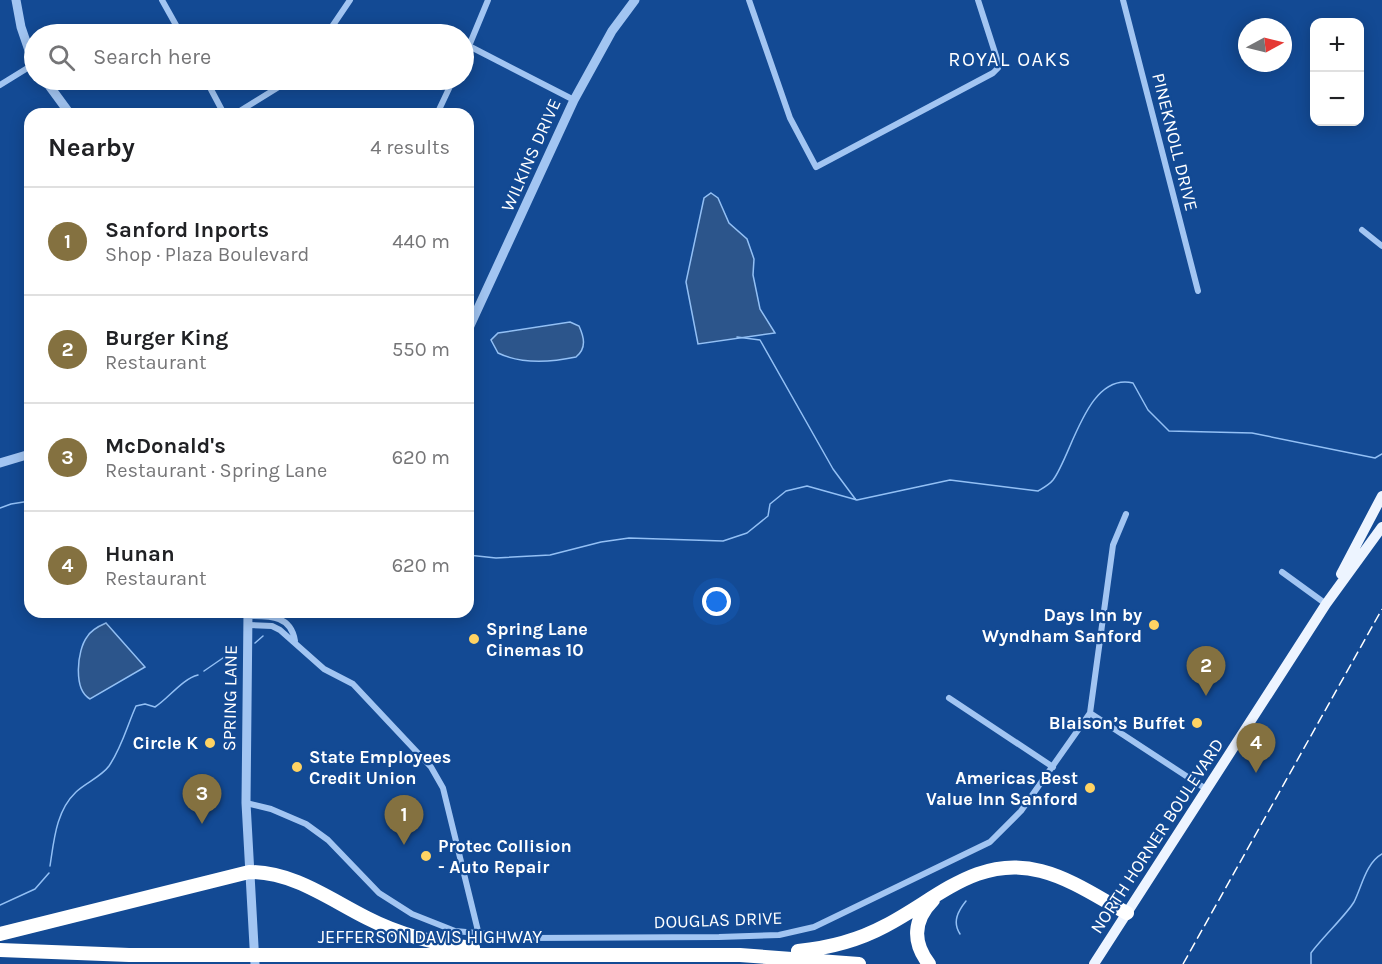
<!DOCTYPE html>
<meta charset="utf-8">
<style>
body{margin:0;font-family:Karla,sans-serif;background:#f2f2f2;color:#202124}
.controls{position:absolute;right:18px;top:18px;display:grid;overflow:hidden;border-radius:12px;box-shadow:0 3px 15px #0003}
.controls button{width:54px;height:54px;display:grid;place-items:center;padding:0;border:0;border-bottom:2px solid #e0e0e0;background:#fff;color:#202124;font:30px sans-serif}
.compass{position:absolute;left:1238px;top:18px;width:54px;height:54px;border-radius:50%;background:#fff;box-shadow:0 3px 15px #0003;rotate:83deg}
.you{position:absolute;left:717px;top:602px;width:21px;height:21px;margin:-15px;border:4px solid #fff;border-radius:50%;background:#1a73e8;box-shadow:0 0 0 9px #1a73e833}
.badge{display:grid;place-items:center;width:39px;height:39px;border-radius:50%;background:#847140;color:#fff;font-size:20px;font-weight:700}
.pin{position:absolute;translate:-50% -50px;filter:drop-shadow(0 2px 3px #0008)}
.pin::after{content:'';position:absolute;top:32px;width:21px;height:18px;background:inherit;clip-path:polygon(0 0,100% 0,50% 100%)}
.list{margin:0;padding:0;list-style:none}
h2{display:flex;justify-content:space-between;align-items:center;height:78px;margin:0;padding:0 24px;font-size:26px}
h2 small{font-size:20px;font-weight:400;color:#757577}
.list li{display:grid;grid-template-columns:39px 1fr auto;gap:18px;align-items:center;box-sizing:border-box;height:108px;padding:0 24px;border-top:2px solid #e0e0e0}
.list b{display:block;font-size:22px;white-space:nowrap}
.list p{margin:0;font-size:20px;white-space:nowrap;color:#757577}
.list em{font-size:20px;font-style:normal;color:#757577}
.icon{flex:none;width:33px;height:33px;fill:none;stroke:currentColor;stroke-width:2;stroke-linecap:round;stroke-linejoin:round}
.map{position:relative;flex:none;width:1382px;height:964px;overflow:hidden}
.search{position:absolute;background:#fff;box-shadow:0 3px 15px #0003;left:24px;top:24px;width:450px;height:66px;display:flex;align-items:center;gap:15px;box-sizing:border-box;padding:0 21px;border-radius:33px;color:#757577;font-size:22px}
.panel{position:absolute;background:#fff;box-shadow:0 3px 15px #0003;left:24px;top:108px;width:450px;height:510px;border-radius:18px}
.map>svg:first-child{display:block}
</style>
<div class="map">
<svg width="1382" height="964" viewBox="0 0 1382 964">
<rect width="100%" height="100%" fill="#134a94"/>
<!-- water -->
<path fill="#2c558b" stroke="#93c0f5" stroke-width="1.5" d="M711,193l7,5 11,25 18,16 7,20 -1,16 7,34 15,24 -77,11 -12,-62 18,-84z
M570,322l9,4c5,11 8,22 -3,31 -24,5 -55,7 -78,-4l-7,-13 7,-7z
M106,623l39,44 -55,32c-17,-9 -13,-49 -3,-62 4,-7 12,-11 19,-14z"/>
<g fill="none" stroke-linecap="round" stroke-linejoin="round">
<!-- stream -->
<path stroke="#93c0f5" stroke-width="1.5" d="M737,337l23,3 73,129 23,31
M0,508l11,-4 19,-3
M468,555l28,3 54,-3 51,-13 28,-4 94,3 24,-8 21,-17 2,-12 16,-13 21,-5 50,14 93,-20 88,11c5,-3 11,-6 15,-11 19,-25 34,-108 80,-97l15,27 21,21 83,2 123,25 7,-4
M255,643l8,-7
M204,671l32,-22
M50,866c4,-26 6,-55 26,-74 9,-9 25,-15 33,-26 13,-19 18,-40 27,-60l9,-2 10,3c14,-9 27,-28 43,-32
M0,905l35,-16 14,-16
M960,934c-8,-12 -2,-23 6,-33
M1311,964v-11c10,-14 36,-39 43,-51 8,-16 12,-39 28,-48"/>
<!-- minor -->
<path stroke="#a2c5f2" stroke-width="6" d="M162,0l19,34
M749,0l41,118 26,49 177,-94 5,-5v-6l-20,-62
M1123,0l75,291
M327,34l23,-34
M469,46l105,54
M464,58l24,-58
M206,80l18,34
M0,85l34,-21
M235,114l55,-34
M437,114l16,-34
M1362,230l20,16
M1282,572l44,32
M248,616c22,0 43,-1 47,25
M247,625l25,1 8,4 44,39 29,15 78,83 12,21 36,147
M949,698l104,69
M1090,713l116,76
M246,803l25,6 35,15 22,16 51,53 33,21 43,17 76,7 188,-1 60,-2 35,-8 176,-85 31,-31 69,-98 23,-168 13,-31"/>
<!-- tertiary -->
<path stroke="#a2c5f2" stroke-width="9" d="M16,0l5,27 13,38
M45,80l25,34
M468,330l106,-230 38,-69 23,-31
M0,463l30,-9
M248,612l-2,191 9,161"/>
<!-- primary -->
<path stroke="#edf4ff" stroke-width="10" d="M1341,574l41,-78
M1094,964l232,-360 56,-77"/>
<!-- motorway -->
<path stroke="#fff" stroke-width="14" d="M0,934l249,-62c45,0 80,27 118,46 33,17 69,26 106,30
M0,950l129,5h611l119,9
M798,951c31,-3 59,-10 87,-25 51,-26 93,-72 156,-55 31,8 58,27 86,42
M929,964c-17,-22 -16,-44 4,-64"/>
<!-- rail -->
<path stroke="#fff" stroke-width="1.5" stroke-dasharray="10 4.5" stroke-linecap="butt" d="M1183,964l199,-355"/>
</g>
<!-- markers -->
<g fill="#ffd363" stroke="#134a94" stroke-width="2">
<circle cx="1154" cy="625" r="6"/>
<circle cx="474" cy="639" r="6"/>
<circle cx="1197" cy="723" r="6"/>
<circle cx="210" cy="743" r="6"/>
<circle cx="297" cy="767" r="6"/>
<circle cx="1090" cy="788" r="6"/>
<circle cx="426" cy="856" r="6"/>
</g>
<g text-anchor="middle" stroke-width="4.5" stroke-linejoin="round" paint-order="stroke">
<!-- street labels -->
<g font-size="18" fill="#fff" stroke="#134a94">
<text transform="translate(1175 142) rotate(76)" y="6">PINEKNOLL DRIVE</text>
<text transform="translate(531 155) rotate(-66)" y="6">WILKINS DRIVE</text>
<text transform="translate(230 698) rotate(-89)" y="6">SPRING LANE</text>
<text transform="translate(1157 836) rotate(-57)" y="6">NORTH HORNER BOULEVARD</text>
<text transform="translate(718 920) rotate(-2)" y="6">DOUGLAS DRIVE</text>
<text x="430" y="943">JEFFERSON DAVIS HIGHWAY</text>
</g>
<!-- poi labels -->
<g font-size="18" font-weight="bold" fill="#fff" stroke="#134a94" text-anchor="end">
<text x="1142" y="621">Days Inn by<tspan x="1142" dy="21">Wyndham Sanford</tspan></text>
<text x="486" y="635" text-anchor="start">Spring Lane<tspan x="486" dy="21">Cinemas 10</tspan></text>
<text x="1185" y="729">Blaison’s Buffet</text>
<text x="198" y="749">Circle K</text>
<text x="309" y="763" text-anchor="start">State Employees<tspan x="309" dy="21">Credit Union</tspan></text>
<text x="1078" y="784">Americas Best<tspan x="1078" dy="21">Value Inn Sanford</tspan></text>
<text x="438" y="852" text-anchor="start">Protec Collision<tspan x="438" dy="21">- Auto Repair</tspan></text>
</g>
<!-- neighbourhood labels -->
<g font-size="20" letter-spacing="1.5" fill="#fff" stroke="#134a94">
<text x="1010" y="66">ROYAL OAKS</text>
</g>
</g>
</svg>
<div class="controls">
<button>+</button>
<button>−</button>
</div>
<svg class="compass" viewBox="-18 -18 36 36"><path d="M0-13l5 13h-10z" fill="#e53935"/><path d="M0 13l5-13h-10z" fill="#757577"/></svg>
<div class="you"></div>
<div class="pin badge" style="left:404px;top:845px">1</div>
<div class="pin badge" style="left:1206px;top:696px">2</div>
<div class="pin badge" style="left:202px;top:824px">3</div>
<div class="pin badge" style="left:1256px;top:773px">4</div>
<div class="search"><svg class="icon" aria-label="search" viewBox="0 0 24 24"><circle cx="10" cy="10" r="6"/><path d="M15 15l6 6"/></svg>Search here</div>
<section class="panel">
<h2>Nearby<small>4 results</small></h2>
<ul class="list">
<li><span class="badge">1</span><div><b>Sanford Inports</b><p>Shop · Plaza Boulevard</p></div><em>440 m</em></li>
<li><span class="badge">2</span><div><b>Burger King</b><p>Restaurant</p></div><em>550 m</em></li>
<li><span class="badge">3</span><div><b>McDonald's</b><p>Restaurant · Spring Lane</p></div><em>620 m</em></li>
<li><span class="badge">4</span><div><b>Hunan</b><p>Restaurant</p></div><em>620 m</em></li>
</ul>
</section>
</div>
